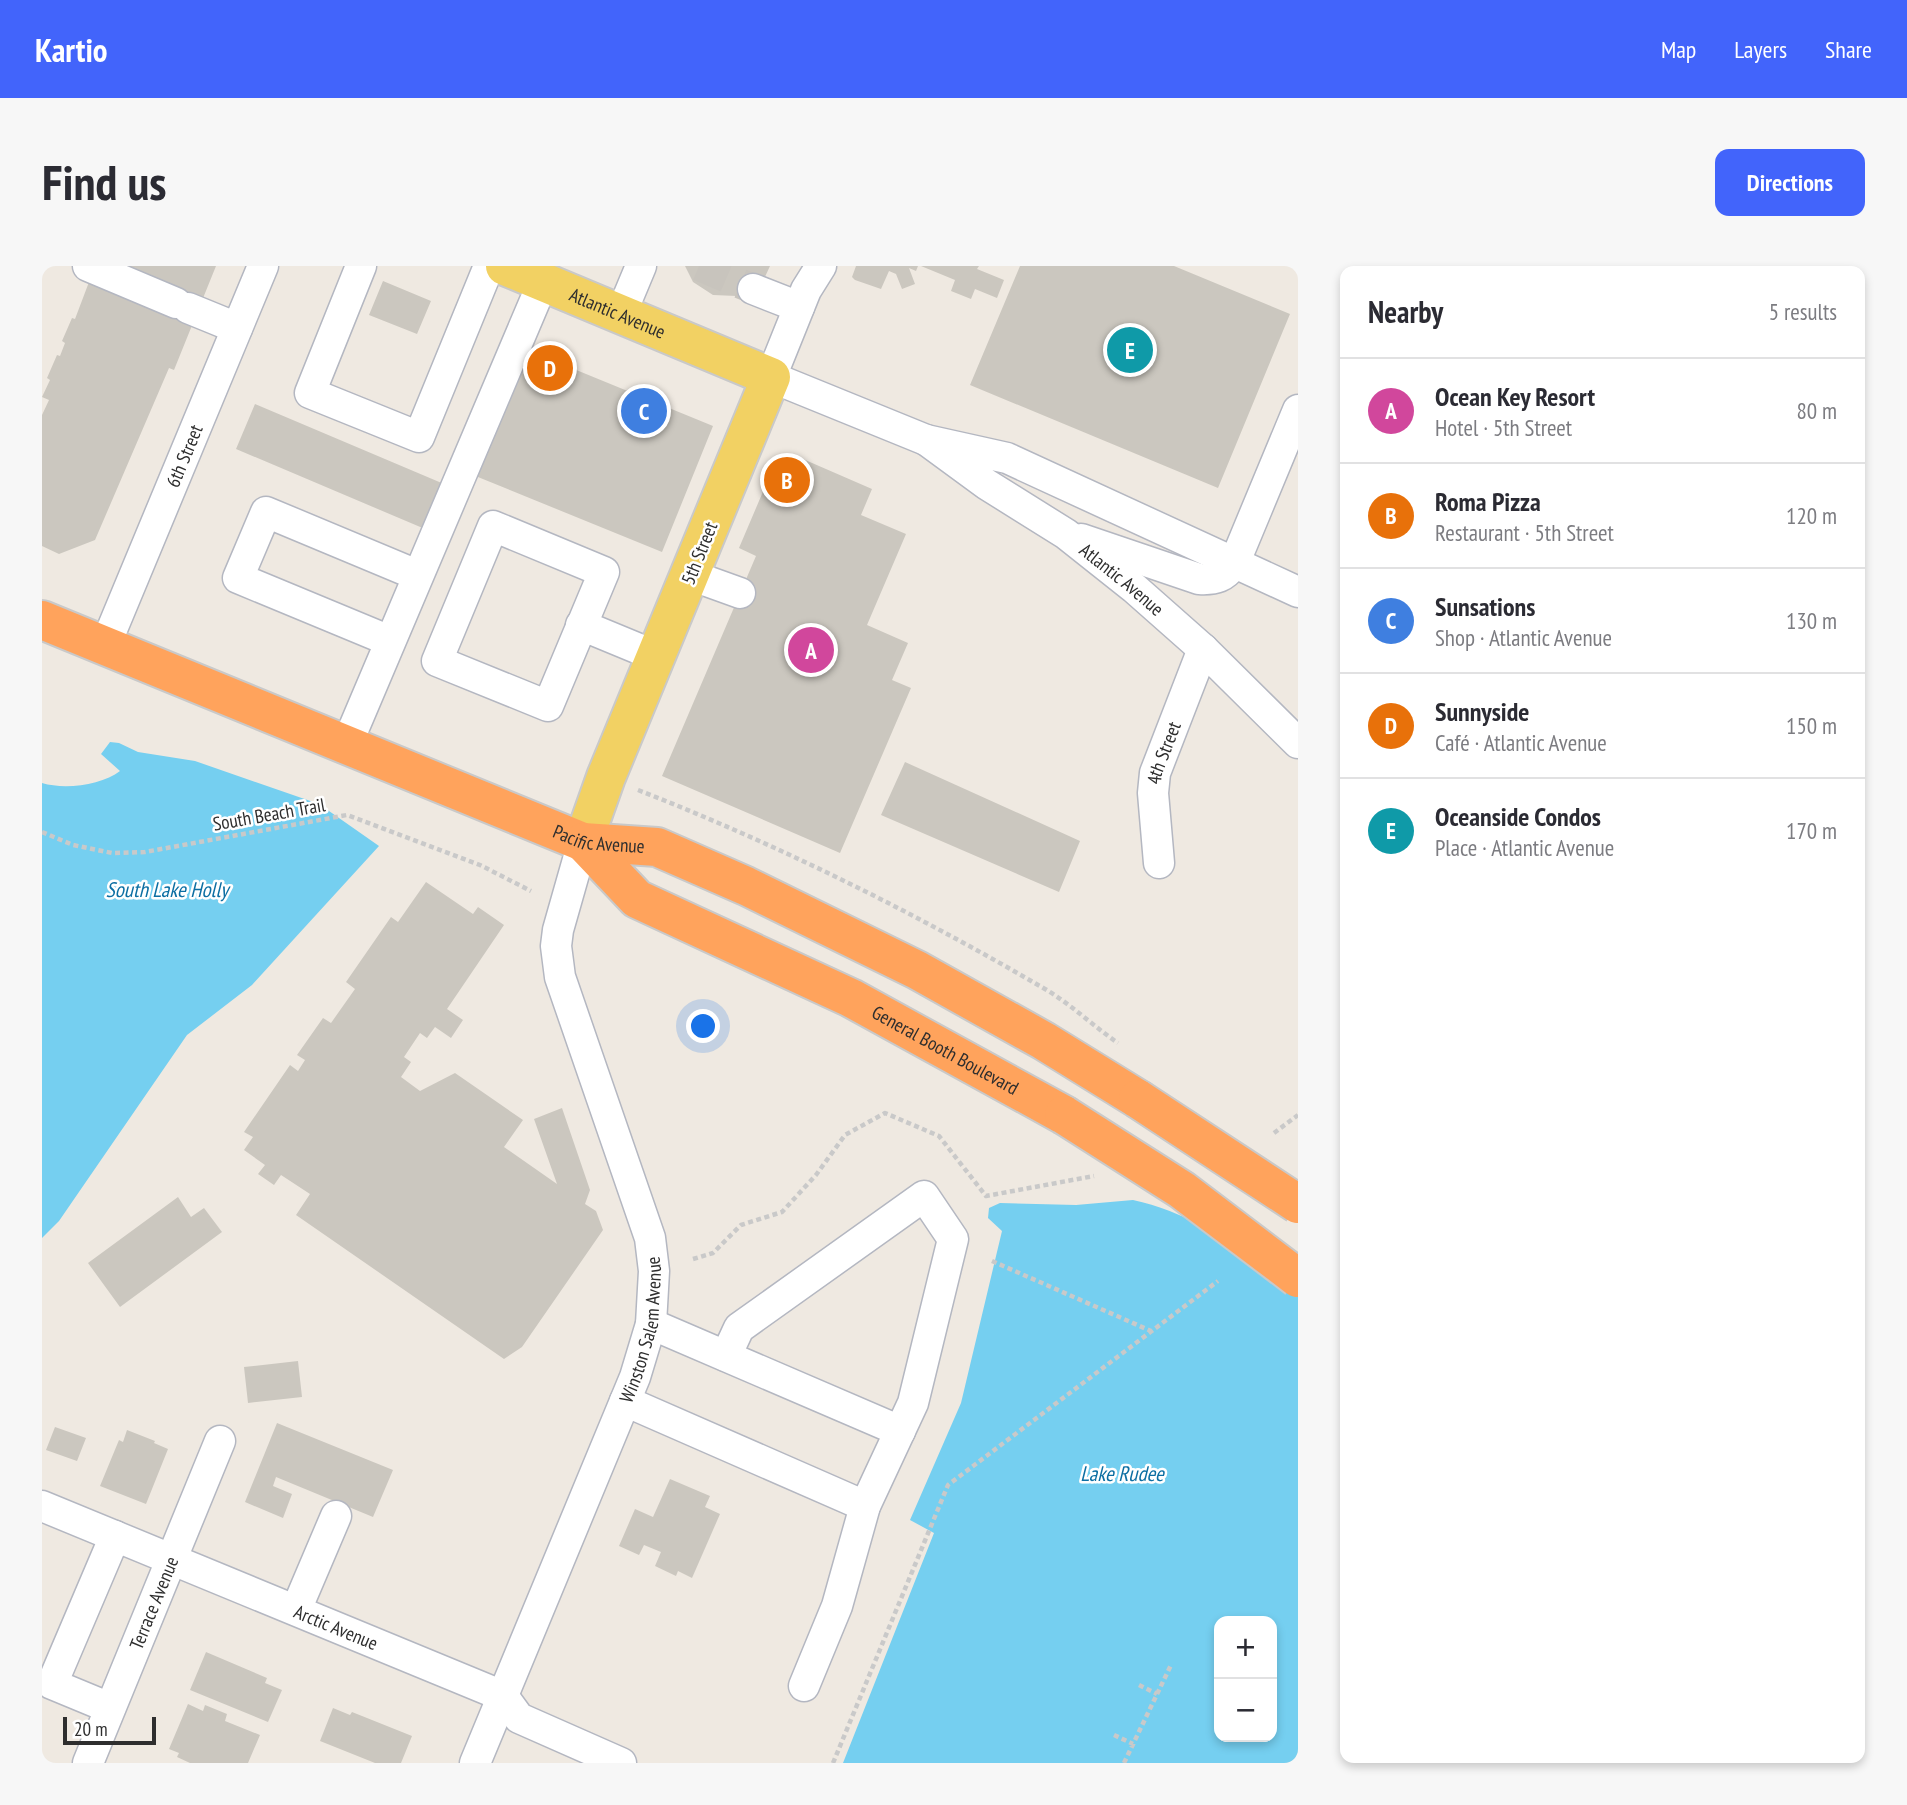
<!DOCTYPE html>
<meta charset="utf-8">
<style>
body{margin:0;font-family:"PT Sans Narrow",sans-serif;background:#f7f7f7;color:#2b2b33}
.controls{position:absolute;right:21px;bottom:21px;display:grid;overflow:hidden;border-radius:14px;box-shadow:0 4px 10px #0003}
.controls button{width:63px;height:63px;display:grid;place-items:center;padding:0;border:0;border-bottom:2px solid #e1e1e2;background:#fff;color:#2b2b33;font:35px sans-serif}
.scale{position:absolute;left:21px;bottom:18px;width:93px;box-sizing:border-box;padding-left:7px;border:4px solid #2e2e2e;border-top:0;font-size:19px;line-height:24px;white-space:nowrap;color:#2e2e2e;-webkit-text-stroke:5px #fff;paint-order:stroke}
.you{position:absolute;left:662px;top:761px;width:24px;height:24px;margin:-18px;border:5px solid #fff;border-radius:50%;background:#1a73e8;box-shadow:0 0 0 10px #1a73e833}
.badge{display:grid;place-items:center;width:46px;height:46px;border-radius:50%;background:#4264fb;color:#fff;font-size:23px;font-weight:700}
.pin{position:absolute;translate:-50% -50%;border:4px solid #fff;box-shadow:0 2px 7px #0006}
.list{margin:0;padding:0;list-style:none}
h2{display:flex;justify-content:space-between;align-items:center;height:91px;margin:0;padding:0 28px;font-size:30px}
h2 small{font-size:23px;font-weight:400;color:#7c7c81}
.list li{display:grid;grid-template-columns:46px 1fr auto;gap:21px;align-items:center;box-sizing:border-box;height:105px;padding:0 28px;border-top:2px solid #e1e1e2}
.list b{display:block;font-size:26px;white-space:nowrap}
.list p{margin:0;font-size:23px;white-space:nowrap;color:#7c7c81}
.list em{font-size:23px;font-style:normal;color:#7c7c81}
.map{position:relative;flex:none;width:1256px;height:1497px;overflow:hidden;border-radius:14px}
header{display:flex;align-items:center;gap:42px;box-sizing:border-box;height:98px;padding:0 35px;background:#4264fb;color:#fff}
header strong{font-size:33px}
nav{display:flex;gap:38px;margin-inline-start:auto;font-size:24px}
.intro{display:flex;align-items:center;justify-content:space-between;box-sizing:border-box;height:168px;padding:0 42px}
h1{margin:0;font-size:49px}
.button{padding:18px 32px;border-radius:14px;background:#4264fb;color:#fff;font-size:24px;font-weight:700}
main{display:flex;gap:42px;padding:0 42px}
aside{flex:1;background:#fff;border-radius:14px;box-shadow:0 4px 10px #0003}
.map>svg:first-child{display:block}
</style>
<header>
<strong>Kartio</strong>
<nav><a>Map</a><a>Layers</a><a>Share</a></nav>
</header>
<div class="intro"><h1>Find us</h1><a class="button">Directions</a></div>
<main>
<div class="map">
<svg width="1256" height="1497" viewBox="0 0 1256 1497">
<rect width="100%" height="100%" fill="#efe9e1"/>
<!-- water -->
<path fill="#75cff0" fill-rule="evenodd" d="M68,476l9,1 19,9 57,9 124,43 60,42 -127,139 -65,50 -128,186 -17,17v-455c23,7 60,2 78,-12l-19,-17z
M1091,934c60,13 113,51 165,82v481h-455l91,-230 -24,-13 51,-117 41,-172 -14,-13 1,-10 11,-5 76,2zM1177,1355h53v116h-53z"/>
<!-- building -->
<path fill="#cbc7bf" d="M71,0h103l-42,104 -5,-2 -74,172 -36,14 -17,-8v-131l7,-15 -7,-3 8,-17 -3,-2 10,-23 3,1 5,-13 -3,-2 10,-23 3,1 14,-37 7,3z
M643,0h85l-6,13 -12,11 -15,6 -24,-1 -20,-13z
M814,0h62l-2,5 -7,-3 6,16 -13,5 -6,-15 -7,-3 -8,18 -26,-9 -3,-3z
M879,0h58l-2,3 27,11 -7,18 -22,-9 -4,10 -20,-8 4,-11z
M978,0h154l116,48 -72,174 -248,-103z
M341,15l48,20 -14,33 -48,-19z
M483,83l188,77 -51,126 -189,-77z
M213,138l189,80 -19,45 -189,-80z
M744,188l9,4 1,-2 76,33 -11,26 45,19 -39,91 41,18 -16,37 19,8 -71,165 -178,-77 94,-220 -17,-8 37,-87 6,3z
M863,496l175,79 -21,51 -178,-77z
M384,616l47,32 5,-7 26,18 -57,84 16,11 -12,18 -16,-11 -8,11 -7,-5 -16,24 7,5 -10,15 19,14 35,-18 68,47 -19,27 53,37 -23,-65 28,-11 28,82 -5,14 11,7 7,19 -81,117 -18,12 -208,-144 14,-21 -29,-19 -7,10 -16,-11 7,-9 -21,-15 9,-13 -9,-5 46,-67 8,6 7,-11 -8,-5 26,-37 8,5 24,-34 -9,-7 45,-65 7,5z
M136,931l13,20 13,-9 18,24 -102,75 -32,-44z
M256,1095l4,36 -54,6 -4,-36z
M235,1157l116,47 -20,47 -97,-40 -3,9 19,8 -9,24 -38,-16z
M13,1161l31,11 -9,23 -31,-11z
M85,1164l28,11 -1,2 14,6 -22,55 -46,-18 19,-46 4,2z
M628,1213l40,17 -5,11 15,7 -28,64 -14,-7 -2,5 -21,-10 6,-14 -17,-7 -5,10 -20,-9 16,-37 18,8z
M164,1386l61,26 -2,5 17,7 -14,32 -78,-32z
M146,1438l15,7 2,-6 22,9 -2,7 35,14 -12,28h-58l-13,-6 2,-4 -10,-4z
M291,1442l17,7 2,-3 60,24 -11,27h-26l-55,-22z"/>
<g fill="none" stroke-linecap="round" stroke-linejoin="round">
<!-- minor-tunnel -->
<path stroke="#c8c4bd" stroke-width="30" stroke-dasharray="30 15" stroke-linecap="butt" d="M657,0l54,23"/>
<defs>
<g id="minor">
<path d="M46,0l88,37"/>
<path d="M319,0l-51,127 109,44 70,-171"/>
<path d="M779,0l-15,24 -35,87 155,63"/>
<path d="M711,23l46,18"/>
<path d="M146,42l49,20"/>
<path d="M579,48l20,-48"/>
<path d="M451,260l111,46 -56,134 -111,-45z"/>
<path d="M1039,273l118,40c17,1 25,-2 35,-15l64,-154"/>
<path d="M648,309l50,18"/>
<path id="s1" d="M1256,326l-291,-134 -81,-18 60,44 80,50 68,54 69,61 95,94"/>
<path d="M539,359l75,31"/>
<path d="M348,375l-152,-63 28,-66 151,63"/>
<path id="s2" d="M63,380l158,-380"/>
<path d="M305,478l196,-462"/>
<path id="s3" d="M1117,597l-6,-70 2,-20 48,-124"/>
<path d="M609,1058l249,107"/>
<path d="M684,1090l13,-28 185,-132 29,43 -40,164 -48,103 -28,100 -33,80"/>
<path d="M583,1135l240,105"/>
<path id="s4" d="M0,1240l461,190 16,22 102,45"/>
<path d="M254,1344l40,-94"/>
<path d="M68,1442l-58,-24 63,-148"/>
<path id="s5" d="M46,1497l132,-322"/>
<path id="s6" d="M433,1497l160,-386 16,-53 3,-53 -4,-33 -90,-261 -4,-31 2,-16 25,-88"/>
</g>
<g id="major">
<path id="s7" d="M463,0l266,111 -165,400 -23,65"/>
</g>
<g id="highway">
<path id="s8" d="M0,354l541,222 74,5 89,39 171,84 127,71 94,58"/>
<path id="s9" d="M541,576l54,57 214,99 213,117"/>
</g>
</defs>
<!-- minor casing -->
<use href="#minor" stroke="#b4b7c1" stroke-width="33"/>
<!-- major casing -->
<use href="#major" stroke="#c9c9c9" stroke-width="42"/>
<!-- highway casing -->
<use href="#highway" stroke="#c9c9c9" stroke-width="42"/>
<!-- path -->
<path stroke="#c9c9c9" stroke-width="4.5" stroke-dasharray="5 3.5" stroke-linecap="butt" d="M1252,0l4,2
M596,524c141,55 277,123 407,199 27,16 48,37 73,54
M0,566l31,13 39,8 33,-1 202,-37 133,50 51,26
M1232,867l24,-18
M651,993l20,-6 28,-28 41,-13 34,-37 29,-40 40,-22 54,23 47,60 108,-20
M950,995l159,70
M1097,1419l18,9
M1072,1469l19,9
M791,1497l115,-278 270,-204
M1082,1497l47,-98"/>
<!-- minor -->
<use href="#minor" stroke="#fff" stroke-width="30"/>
<!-- major -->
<use href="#major" stroke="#f2d163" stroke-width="38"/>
<!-- highway -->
<use href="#highway" stroke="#ffa35c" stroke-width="38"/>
<defs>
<path id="highway-bridge" d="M1096,833l160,105
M1022,849l118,75 116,88"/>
</defs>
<!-- highway-bridge casing -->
<use href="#highway-bridge" stroke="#c9c9c9" stroke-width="42" stroke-linecap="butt"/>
<!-- highway-bridge -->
<use href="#highway-bridge" stroke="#ffa35c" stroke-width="38"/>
</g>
<g text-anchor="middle" stroke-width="5" stroke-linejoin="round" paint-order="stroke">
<!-- street labels -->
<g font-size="19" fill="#2e2e2e" stroke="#fff">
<text dy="7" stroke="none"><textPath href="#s7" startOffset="122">Atlantic Avenue</textPath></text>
<text dy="7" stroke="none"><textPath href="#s2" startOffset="206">6th Street</textPath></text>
<text transform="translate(657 287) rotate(-68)" y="7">5th Street</text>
<text dy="7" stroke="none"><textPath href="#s1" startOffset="644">Atlantic Avenue</textPath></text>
<text dy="7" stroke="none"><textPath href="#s3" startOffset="112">4th Street</textPath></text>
<text transform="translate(227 548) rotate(-10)" y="7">South Beach Trail</text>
<text dy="7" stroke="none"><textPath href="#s8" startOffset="600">Pacific Avenue</textPath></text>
<text dy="7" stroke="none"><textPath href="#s9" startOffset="422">General Booth Boulevard</textPath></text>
<text dy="7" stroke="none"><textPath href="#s6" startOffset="466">Winston Salem Avenue</textPath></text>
<text dy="7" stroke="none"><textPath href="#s5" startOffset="173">Terrace Avenue</textPath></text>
<text dy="7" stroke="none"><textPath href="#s4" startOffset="318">Arctic Avenue</textPath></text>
</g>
<!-- water labels -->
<g font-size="21" font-style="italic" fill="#0d6fa3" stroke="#fff">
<text x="125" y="631">South Lake Holly</text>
<text x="1080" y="1215">Lake Rudee</text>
</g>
</g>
</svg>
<div class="controls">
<button>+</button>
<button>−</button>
</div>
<div class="scale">20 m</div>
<div class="you"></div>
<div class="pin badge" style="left:769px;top:384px;background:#d1479c">A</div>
<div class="pin badge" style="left:745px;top:214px;background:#e8710a">B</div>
<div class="pin badge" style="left:602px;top:145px;background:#3f7fe0">C</div>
<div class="pin badge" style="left:508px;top:102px;background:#e8710a">D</div>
<div class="pin badge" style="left:1088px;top:84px;background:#0f9aa8">E</div>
</div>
<aside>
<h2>Nearby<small>5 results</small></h2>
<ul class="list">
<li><span class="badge" style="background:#d1479c">A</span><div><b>Ocean Key Resort</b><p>Hotel · 5th Street</p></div><em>80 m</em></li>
<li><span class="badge" style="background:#e8710a">B</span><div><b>Roma Pizza</b><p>Restaurant · 5th Street</p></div><em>120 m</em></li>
<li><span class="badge" style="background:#3f7fe0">C</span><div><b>Sunsations</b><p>Shop · Atlantic Avenue</p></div><em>130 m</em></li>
<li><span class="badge" style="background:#e8710a">D</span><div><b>Sunnyside</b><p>Café · Atlantic Avenue</p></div><em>150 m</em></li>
<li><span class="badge" style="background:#0f9aa8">E</span><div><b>Oceanside Condos</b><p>Place · Atlantic Avenue</p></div><em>170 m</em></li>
</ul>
</aside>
</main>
